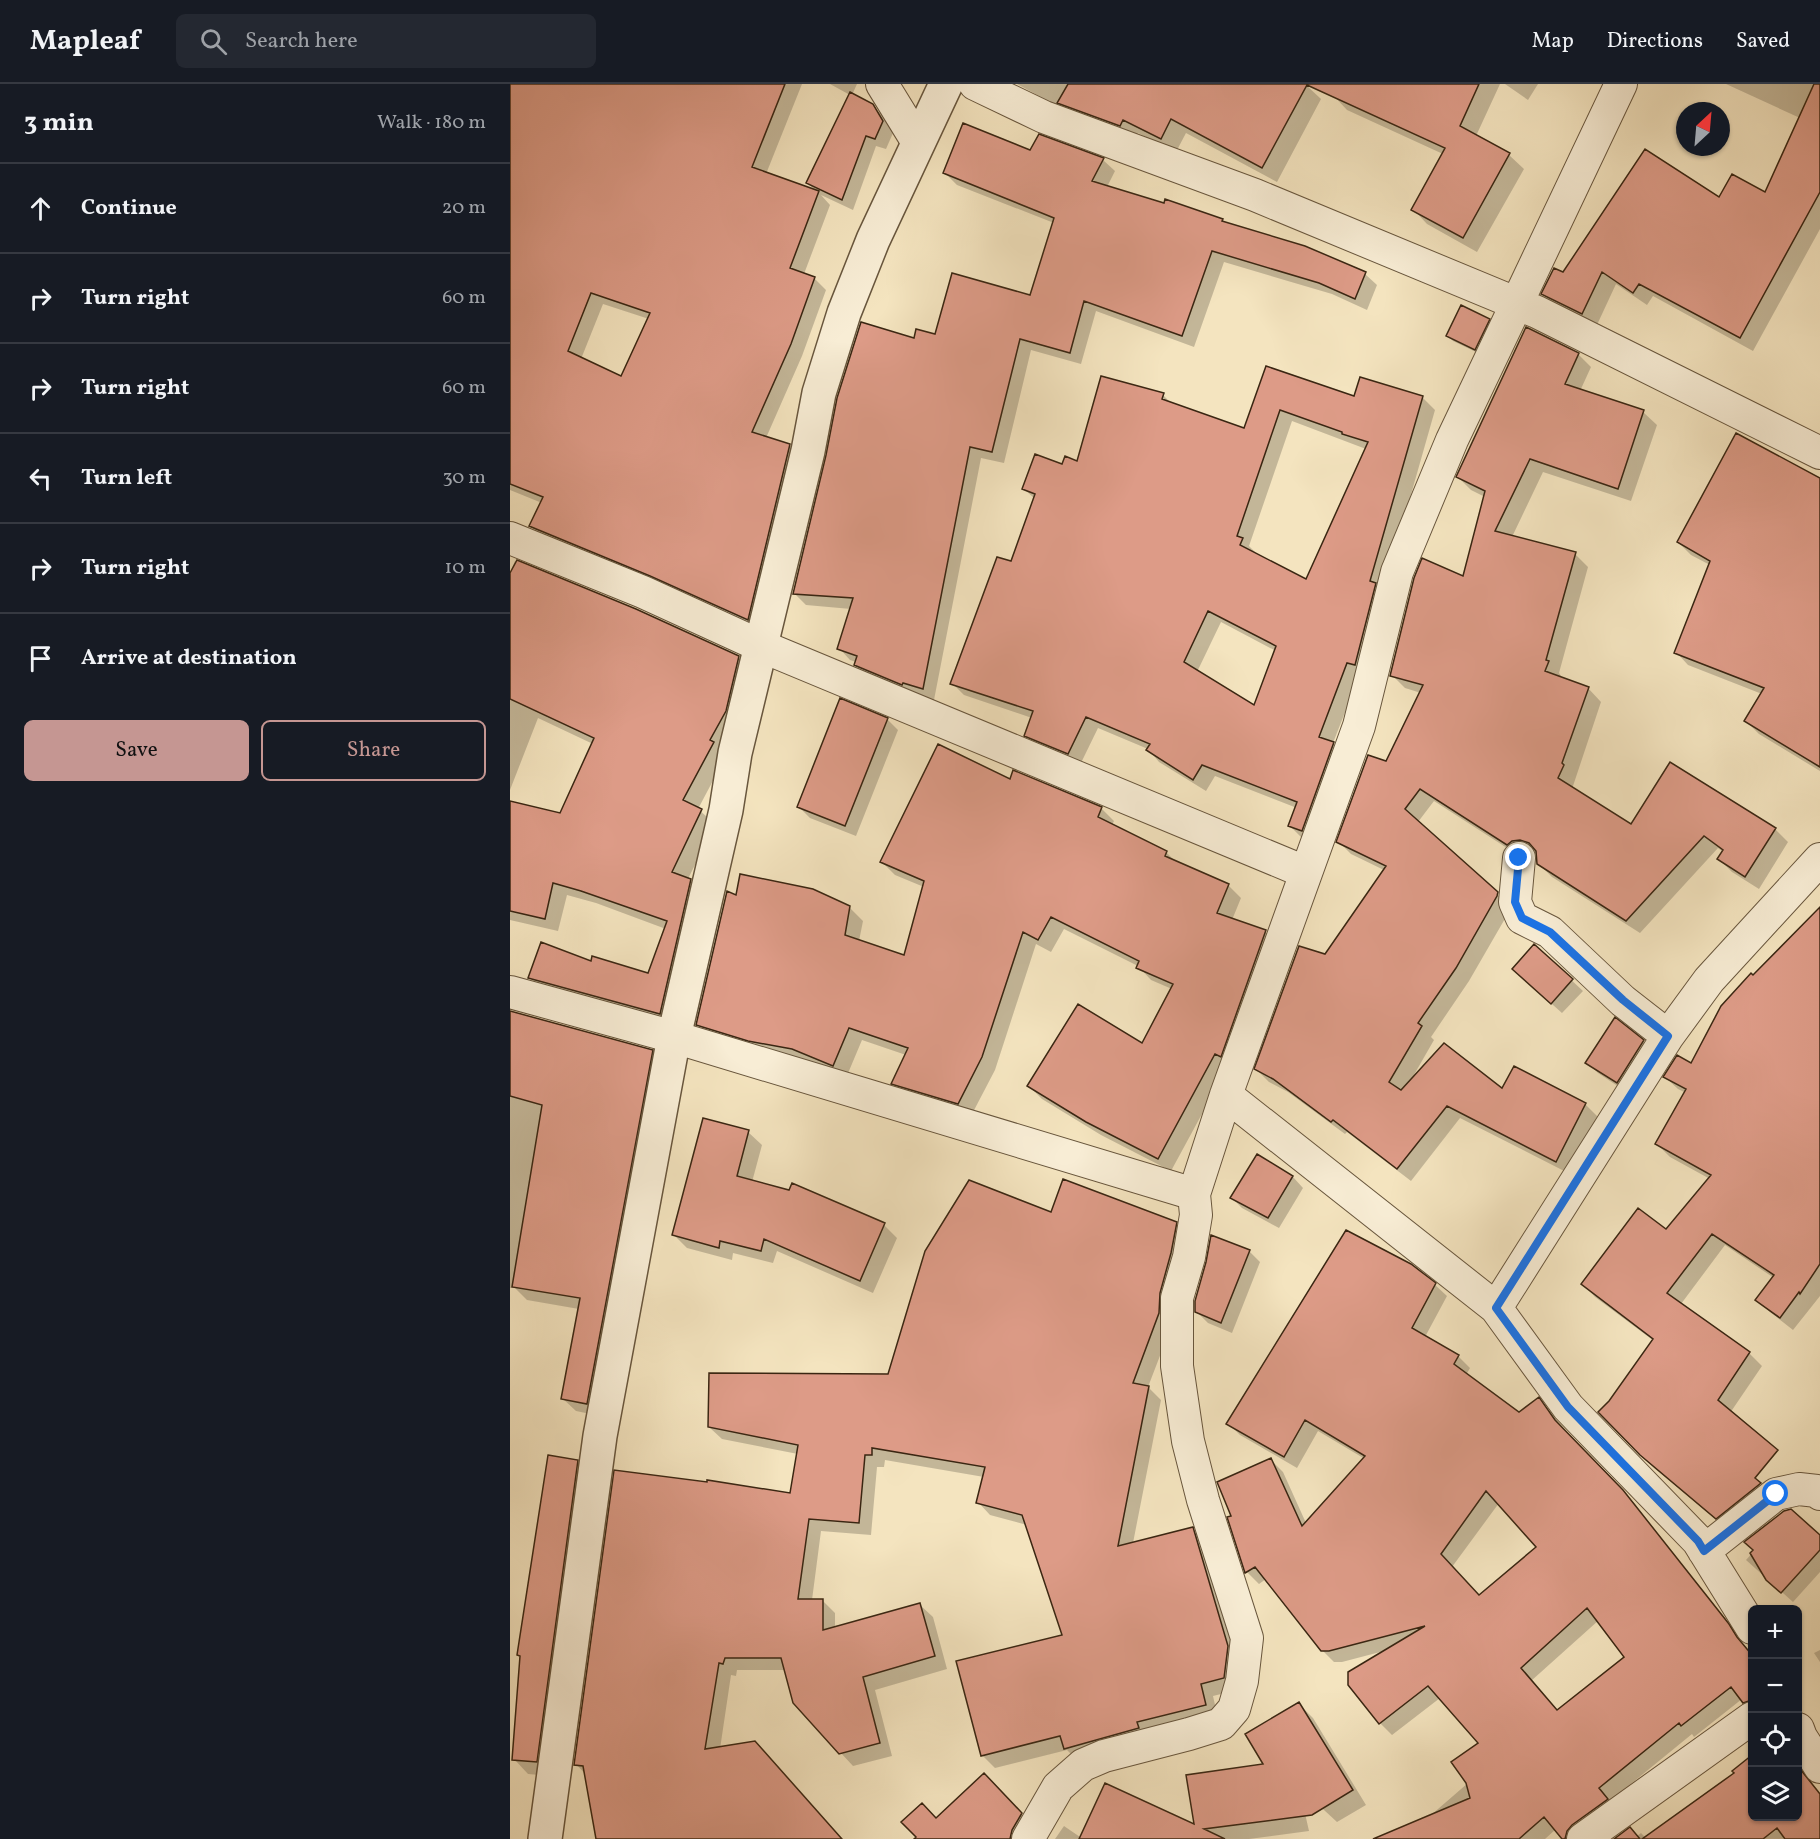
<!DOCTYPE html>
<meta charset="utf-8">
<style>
body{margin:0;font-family:Vollkorn,serif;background:#242831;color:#f1f3f6}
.controls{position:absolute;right:18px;bottom:18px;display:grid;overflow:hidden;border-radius:9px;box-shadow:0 2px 4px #0004}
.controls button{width:54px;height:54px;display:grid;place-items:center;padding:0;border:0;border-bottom:2px solid #363941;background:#171b24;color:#f1f3f6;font:30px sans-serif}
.compass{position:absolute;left:1166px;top:18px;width:54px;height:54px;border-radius:50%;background:#171b24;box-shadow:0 2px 4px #0004;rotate:26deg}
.stop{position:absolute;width:18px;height:18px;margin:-14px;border:4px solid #1a73e8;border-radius:50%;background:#fff}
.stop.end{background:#1a73e8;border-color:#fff;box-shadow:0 2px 6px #0008}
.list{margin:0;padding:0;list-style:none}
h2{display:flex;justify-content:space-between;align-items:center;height:78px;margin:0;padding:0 24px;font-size:26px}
h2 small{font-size:20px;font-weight:400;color:#9ea1a6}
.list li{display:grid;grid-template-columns:39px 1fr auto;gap:18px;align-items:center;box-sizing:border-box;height:90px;padding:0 24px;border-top:2px solid #363941}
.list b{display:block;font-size:22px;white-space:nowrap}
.list em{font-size:20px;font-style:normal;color:#9ea1a6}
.actions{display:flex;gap:12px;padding:18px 24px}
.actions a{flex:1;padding:14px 0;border:2px solid #c59692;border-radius:9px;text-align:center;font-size:21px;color:#c59692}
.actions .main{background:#c59692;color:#111}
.icon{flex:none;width:33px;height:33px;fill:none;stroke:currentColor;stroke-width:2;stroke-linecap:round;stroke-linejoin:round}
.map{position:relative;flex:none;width:1310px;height:1755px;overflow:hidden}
header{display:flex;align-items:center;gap:36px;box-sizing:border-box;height:84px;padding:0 30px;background:#171b24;border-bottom:2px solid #363941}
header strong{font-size:28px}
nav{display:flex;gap:33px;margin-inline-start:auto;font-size:21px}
.search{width:420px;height:54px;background:#242831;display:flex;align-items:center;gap:15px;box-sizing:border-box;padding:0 21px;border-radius:9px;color:#9ea1a6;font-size:22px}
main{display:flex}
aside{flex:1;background:#171b24}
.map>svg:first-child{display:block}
</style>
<header>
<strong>Mapleaf</strong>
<div class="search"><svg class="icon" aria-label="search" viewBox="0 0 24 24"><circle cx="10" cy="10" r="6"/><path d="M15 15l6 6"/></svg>Search here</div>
<nav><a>Map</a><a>Directions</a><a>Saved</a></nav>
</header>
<main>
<aside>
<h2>3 min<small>Walk · 180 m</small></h2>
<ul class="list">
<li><svg class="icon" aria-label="ahead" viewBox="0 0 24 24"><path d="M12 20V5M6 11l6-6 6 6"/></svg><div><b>Continue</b></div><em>20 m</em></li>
<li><svg class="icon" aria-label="right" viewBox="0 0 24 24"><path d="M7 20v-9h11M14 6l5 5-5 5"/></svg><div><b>Turn right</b></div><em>60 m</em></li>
<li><svg class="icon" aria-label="right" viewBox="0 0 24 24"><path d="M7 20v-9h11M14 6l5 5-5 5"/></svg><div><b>Turn right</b></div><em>60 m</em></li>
<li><svg class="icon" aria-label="left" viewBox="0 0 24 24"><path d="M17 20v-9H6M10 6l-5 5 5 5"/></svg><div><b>Turn left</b></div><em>30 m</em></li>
<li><svg class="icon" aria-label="right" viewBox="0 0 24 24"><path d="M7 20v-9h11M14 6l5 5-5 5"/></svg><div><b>Turn right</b></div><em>10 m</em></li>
<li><svg class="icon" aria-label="arrive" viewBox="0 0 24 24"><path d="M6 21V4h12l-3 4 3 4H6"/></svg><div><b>Arrive at destination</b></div></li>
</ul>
<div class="actions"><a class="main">Save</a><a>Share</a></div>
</aside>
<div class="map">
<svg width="1310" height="1755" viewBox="0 0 1310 1755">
<rect width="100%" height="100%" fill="#f4e4bf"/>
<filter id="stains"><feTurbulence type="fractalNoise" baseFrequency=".00333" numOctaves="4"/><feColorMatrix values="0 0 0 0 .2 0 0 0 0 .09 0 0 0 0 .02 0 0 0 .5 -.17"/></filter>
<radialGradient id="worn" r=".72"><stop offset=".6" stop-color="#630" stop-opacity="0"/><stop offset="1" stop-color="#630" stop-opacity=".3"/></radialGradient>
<!-- shadow -->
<path fill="#0003" fill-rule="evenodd" d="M0,0h292l-36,90 51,18 -10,-9 43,-88 -20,-11h27l-5,11 20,10 11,11 10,17 -7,16 -10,-3 -23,64 -32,-15 9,10 -26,69 10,4 12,12 -24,66 -36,82 23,7 13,13 -42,173 -217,-93 -12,-12 11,-23 -32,-13zM93,220l46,15 -28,60 -40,-20z
M507,0h288l16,15 -44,83 -91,-49 -10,19 -38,-19 -3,6 -65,-26z
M828,0h162l-24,52 33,19 15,14 -47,83 -50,-28 -14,-15 30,-55 -96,-44 -14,-15z
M995,0h33l-10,16z
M1216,0h94v145l-67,122 -100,-55 -6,9 -31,-21 -20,43 -40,-20 -13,-13 20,-20 157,-75 46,-5 34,-76z
M521,68l72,8 12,11 -8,16 57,18 2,-4 56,20 3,2 140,51 12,11 -10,25 -35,-16 -108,-32 -30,85 -98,-36 -15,53 -50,-14 -27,113 -23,-5 -47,242 -67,-24 -12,-11 1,-3 -6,-2 -11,-12 12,-39 -45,-4 -12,-12 121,-253 21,-4 95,-40 23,-73 -97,-38 -12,-12z
M979,236l5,5 -14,29 -27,-13 -5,-5z
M1068,270l13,13 -11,24 63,21 14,13 -26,76 -88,-29 -31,65 63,17 13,13 -29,106 2,3v2l27,10 13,14 -29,87 60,37 143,3 13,13 -29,47 -27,-17 -13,-13 4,-7 -5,-4 -78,85 -88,-56 -14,-14 -1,-9h-12l-4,3 -87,-56 -16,21 92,84v4l-41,71 -38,56 3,3 -23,40 92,10 82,14 13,13 -28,57 -110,-56 -49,63 -64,-49 -2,2 -57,-42 -19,-10 -13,-13 70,-113 58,-86 -33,-16 -13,-13 49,-78 34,-70 -16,-5 -13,-13 72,-97 21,-81 -14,-7 -13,-13z
M757,283l88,31 6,-19 62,19 12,12 -75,264 -27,69 12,13 -31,87 -12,-5 -12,-12 7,-18 -82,-32 -9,15 -47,-29 -11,-13 -50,-21 -18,37 -42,-17 -12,-13 6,-17 -68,-23 -12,-12 60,-121 23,-63 -11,-10 39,-23 15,-3 85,-68 9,9 73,25zM782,337l74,28 -59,132 -53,-27 1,-2 -6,-6zM711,538l55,29 -21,56 -58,-35z
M1310,396v291l-61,-37 -13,-13 16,-27 -74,-29 -12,-13 34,-87 -19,-10 -13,-13z
M5,477l120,49 103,47 14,13 -26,86 -28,53 17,15 -27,55 16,15 -31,133 -130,-36 -13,-13 62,-15 57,12 17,-46 -70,-26 -29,-8 -9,36 -48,-11v-117l51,11 32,-70 -55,-26 -28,72v-218z
M331,616l47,20 10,10 -42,106 -46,-18 -11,-11z
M501,697l90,27 13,13 -2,4 54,27 10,10 52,23 13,13 -9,22 33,12 13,13 -50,121 -57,105 -70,-36 -59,-36 -13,-13 113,-41 30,-56 -21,-9 -13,-14 -74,-37 -13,23 -15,-8 -41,126 -24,46 -65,-20 -13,-13 13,-28 -44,-15 -16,38 -135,-40 -13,-14 39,-127 112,10 14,14 -4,20 46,16 19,-70 -29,-12 -13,-13z
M1310,847v365l-27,34 -23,-18 -13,-12 17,-22 -49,-33 -44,59 68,49 13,13 -34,50 -45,1 89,79 -43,34 -75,-62 -54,-56 10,-10 44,-61 -59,-44 -12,-13 83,-53 44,-52 -40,-22 -13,-13 29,-51 -8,-4 -13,-12 26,-12 62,-88z
M1025,862l48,45 -21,22 -37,-33z
M0,928l142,39 13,13 -65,352 -24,-5 -14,-13 17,-89 -52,-9 -12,-12h-5z
M1133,957l11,11 -26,41 -30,-20 -11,-11z
M238,1048l14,13 -10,37 38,10 3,-7 91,40 13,13 -24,55 -96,-42 -4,12 -40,-10 -1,7 -45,-12 -13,-13z
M747,1072l36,21 10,11 -24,40 -37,-20 -10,-10z
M541,1130l125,9 13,13 -18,91 -23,60 13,13 -28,143 59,-14 13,13 35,118 -3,30 -24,6 5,22 -140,43 -11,-11 -72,18 -13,-13 82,-119 -37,-111 -37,-10 -12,-13 6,-25 -99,-17 -1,7h-7l-6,68 -50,-4 -9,69h10l13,13v15l85,-23 13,12 14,52 -72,21 17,66 -39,10 -13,-14 -54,-82h-49l-1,6 -5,-1 -11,74 121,90h-244l-11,-64 -10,-11 215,-269 7,-41 -76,-15 -13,-12 180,-52z
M739,1167l11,11 -28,71 -24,-10 -11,-11z
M924,1200l13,12 -22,41 33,19 12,12 -4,7 53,39 19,-15 12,12 17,22 68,71 117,152v53l-10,-10 -48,38 -2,-3 -82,67 -28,38h-18l-8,-10 -11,10h-108l-14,-17 45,-39 12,-40 -40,-45 -48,37 -12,-12 -31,-38 35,-34 -42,11h-8l-12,-12 -56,-71 -7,5 -12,-12 -18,-54 42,-58 12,12 23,51 59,-64 -47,-28 -21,37 -57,-33 -12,-12zM989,1419l39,44 -59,50 -27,-30zM1089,1536l27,37 -68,54 -27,-30z
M67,1377l15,14 -41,301 -23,-2 -14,-15z
M1310,1453v35l-27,30 -47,-42 8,-9z
M1310,1566v12l-6,-9z
M789,1620l14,14 53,87 -29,17 -38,-35 10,44 -60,8h-43l-10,-9 70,-65z
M1242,1673v59h46v-52l22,30v45h-204l21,-3 4,-3 5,5 90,-64 -2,-3z
M474,1691l50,52 -7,12h-109z
M554,1742l19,13h-28z"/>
<!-- building -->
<path fill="#dd9b87" stroke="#3a2612" stroke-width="1.5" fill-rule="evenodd" d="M0,0h275l-33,83 67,24 -29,77 25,9 -24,67 -39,88 38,12 -42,176 -98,-44 -121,-50 14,-29 -33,-13zM81,209l59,20 -29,63 -53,-25z
M558,0h411l-19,42 50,27 -47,85 -52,-28 34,-62 -138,-63 -45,83 -91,-49 -10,20 -38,-19 -3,6 -63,-23z
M1304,0h6v108l-80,146 -101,-54 -6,9 -31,-21 -20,42 -41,-20 13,-26 9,4 82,-123 74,48 13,-23 33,18z
M340,8l23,12 10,17 -8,18 -9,-3 -24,64 -36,-17z
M453,39l67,27 9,-16 65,24 -12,23 72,22 1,-4 58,20 -1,2 83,25 61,26 -11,27 -36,-16 -107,-32 -30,85 -98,-35 -14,52 -50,-14 -28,113 -22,-5 -47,242 -20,-6 -1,2 -48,-20 3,-9 -20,-7 16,-51 -60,-4 33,-139 11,-57 24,-76 53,16 2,-9 19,5 17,-61 78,22 24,-77 -111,-45z
M951,221l29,14 -15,31 -29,-14z
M1016,243l53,26 -14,31 79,26 -26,79 -88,-30 -35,72 81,21 -30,108 3,1 -4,10 44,16 -27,76 2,2 -6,13 73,46 39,-62 106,66 -31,49 -28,-18 6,-9 -19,-14 -78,85 -89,-57 -1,-13 -7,-8 -9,-3 -8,1 -5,4 -87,-56 -15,20 93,83 -1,4 -41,72 -38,55 4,3 -33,56 12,8 43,-47 58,45 12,-22 72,37 -30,59 -109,-56 -50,63 -64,-49 -2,2 -58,-43 -19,-10 45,-123 26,8 61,-88 -50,-24 32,-87 18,6 37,-76 -33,-9 24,-98 8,-20 41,18 22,-85 -29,-14z
M756,282l88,30 6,-19 63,19 -53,185 6,2 -21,82 -8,-2 -28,74 15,5 -32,89 -14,-5 9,-24 -95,-37 -9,15 -47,-30 4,-6 -64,-27 -18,37 -44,-18 9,-25 -83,-27 47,-127 14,4 24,-67 -13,-5 13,-35 27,10 3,-8 12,5 24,-85 63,17 -2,6 82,29zM770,326l62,22v2l26,8 -62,137 -66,-34 3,-7 -6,-2zM698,527l68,35 -22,59 -70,-43z
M1226,349l84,45v289l-76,-46 20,-33 -90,-35 36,-92 -33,-19z
M7,476l119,49 103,47 -13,55 -16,29 4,2 -31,58 19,9 -30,63 19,7 -31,135 -132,-36 13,-36 50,19 1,-5 56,17 19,-52 -86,-30 -28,-8 -8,36 -35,-8v-110l50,12 34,-75 -84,-39v-126z
M330,614l48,20 -43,108 -48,-19z
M428,660l72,35 3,-9 89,37 -4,10 69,34 -2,5 64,28 -12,29 49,17 -45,127 -6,-3 -57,105 -72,-37 -59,-36 51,-82 64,39 31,-59 -37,-16 3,-7 -88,-44 -13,23 -15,-8 -41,125 -24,47 -67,-20 17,-36 -59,-20 -16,38 -41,-17 -44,-8 -52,-16 31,-134 9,4 4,-21 73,15 37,17 -5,29 59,20 20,-74 -44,-19z
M1310,823v357l-20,30 -1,-2 -19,26 -25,-18 19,-25 -62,-41 -45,59 83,59 -32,48 60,50 -23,28 6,5 -45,36 -76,-64 -42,-43 11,-11 44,-62 -72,-55 57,-76 28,21 45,-54 -56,-31 31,-55 -23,-12 14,-22 14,8 30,-57 30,-33 2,2z
M1024,860l39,35 -22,25 -39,-35z
M0,927l143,39 -66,354 -26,-5 19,-101 -68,-11 30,-182 -32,-9z
M1105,933l29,23 -27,43 -32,-20z
M193,1034l46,12 -12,46 52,14 3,-7 93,40 -25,58 -96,-42 -3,12 -41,-10 -1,7 -47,-13z
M747,1070l36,22 -25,42 -38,-20z
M553,1095l114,43 -6,31 -11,40 -1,20 -26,70 16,3 -31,160 75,-19 35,119 -4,32 -23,6 5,21 -69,17 2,6 -75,21 -4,-13 -79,20 -25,-95 106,-26 -40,-120 -46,-12 9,-36 -113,-19v7h-7l-6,68 -50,-4 -11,80h25v31l97,-27 15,53 -72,21 17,66 -41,11 -46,-51 -12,-45h-56l-2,6 -4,-1 -14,86 50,-8 87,98h-246l-13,-73 -9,-1 40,-295 93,12v-2l83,13 8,-48 -90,-18 1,-54 179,1 37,-123 44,-71 82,32z
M836,1146l65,34 25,19 -24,45 47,27 -5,9 65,48 20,-15 16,23 68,70 106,134 8,13 15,18v45l-9,3 -12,-16 -50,39 -2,-3 -80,65 9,11 -36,26 -5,6 -2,8h-3l-18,-22 -25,22h-146l97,-41 -4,-15 -15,-21 27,-19 -50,-57 -49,38 -31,-39v-13l77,-46 -96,25h-8l-66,-84 -10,6 -18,-56 4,-1 -14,-34 54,-24 31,68 63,-70 -60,-36 -21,37 -58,-33zM976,1407l50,56 -57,48 -38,-41zM1077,1524l37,49 -67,53 -36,-42z
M701,1151l39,15 -29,73 -26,-11v-11l11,-39z
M38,1371l30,5 -41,302 -25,-2 8,-104 -3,-1z
M1281,1425l29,26v15l-39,43 -15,-13 -16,-27 3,-3 -9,-8 40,-31z
M789,1618l54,88 -41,25 -108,14 21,10h-146l26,-56 89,41 -8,-49 77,-11 -18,-30z
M1242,1671v61h45v-51l23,29v45h-35l-8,-11 -14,11h-121l92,-66 -2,-2z
M474,1689l38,40 -10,17 -2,9h-96l2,-2 -15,-15 21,-19 14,15z
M1120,1743l10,12h-26z"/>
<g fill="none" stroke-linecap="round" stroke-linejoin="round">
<defs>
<path id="minor" d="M372,0l35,57
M465,0l69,33 211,78 282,117 283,141
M0,454l133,54 118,54 544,226
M1009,774l-4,44 7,16 28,14 73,69 45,35
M0,908l164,45 520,157
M716,1011l270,213
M1194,1467l72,-57 23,-5 18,2 3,3
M1242,1544l-54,-87 -130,-134 -72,-99 172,-272 41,-56 111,-121
M1288,1645l3,8 19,30
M518,1755l30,-52 25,-22 21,-9 85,-22 32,-10 13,-15 8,-28 5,-43 -44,-138 -15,-59 -11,-75v-68l12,-41 7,-42 -2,-21 32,-99 133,-369 38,-154 55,-132 169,-356
M1073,1755l169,-121"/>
<path id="tertiary" d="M35,1755l55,-403 74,-399 52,-227 9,-57 73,-302 11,-58 25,-80 29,-73 73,-156"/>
</defs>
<!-- minor casing -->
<use href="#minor" stroke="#68563d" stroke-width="34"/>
<!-- tertiary casing -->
<use href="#tertiary" stroke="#68563d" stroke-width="36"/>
<!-- minor -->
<use href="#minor" stroke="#f8edd5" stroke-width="32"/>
<!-- tertiary -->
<use href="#tertiary" stroke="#f8edd5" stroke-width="33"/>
</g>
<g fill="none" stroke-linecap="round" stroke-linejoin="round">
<!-- route -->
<path stroke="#1a73e8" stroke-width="8" d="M1009,774l-4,44 7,16 28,14 73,68 45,36 -172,272 72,99 130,134 6,10 72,-57"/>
</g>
<rect width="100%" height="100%" filter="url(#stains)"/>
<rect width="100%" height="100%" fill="url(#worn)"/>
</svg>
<div class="controls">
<button>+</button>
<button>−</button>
<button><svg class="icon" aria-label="locate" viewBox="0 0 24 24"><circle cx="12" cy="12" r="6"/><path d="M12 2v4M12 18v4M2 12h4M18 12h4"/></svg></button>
<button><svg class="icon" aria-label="layers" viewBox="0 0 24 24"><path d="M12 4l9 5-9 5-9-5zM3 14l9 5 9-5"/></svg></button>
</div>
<svg class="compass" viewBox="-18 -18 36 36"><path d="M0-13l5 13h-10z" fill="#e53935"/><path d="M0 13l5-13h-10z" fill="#9ea1a6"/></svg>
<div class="stop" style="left:1266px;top:1410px"></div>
<div class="stop end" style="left:1009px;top:774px"></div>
</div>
</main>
